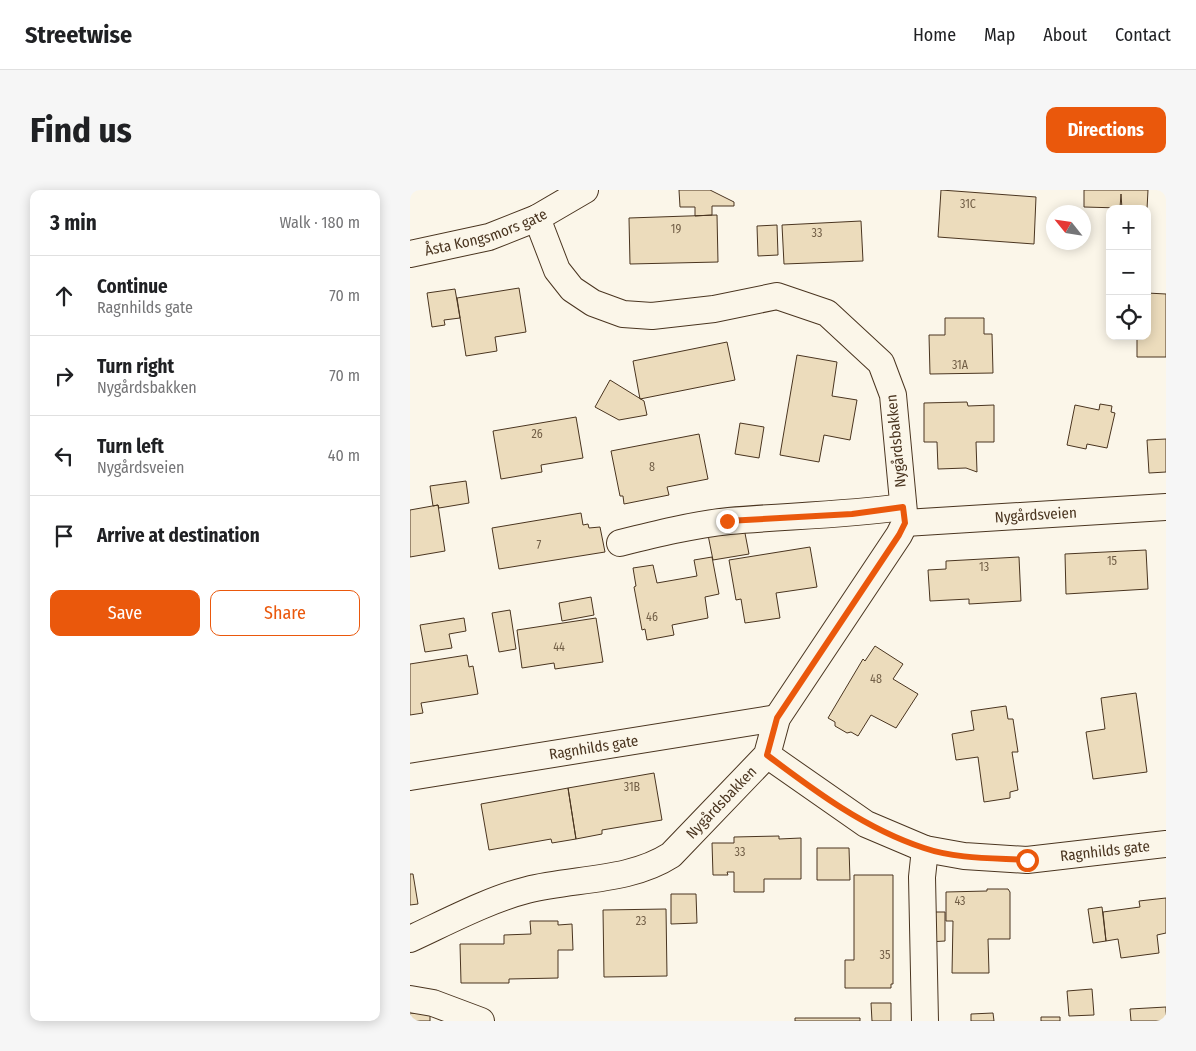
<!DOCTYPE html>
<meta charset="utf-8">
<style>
body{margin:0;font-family:"Fira Sans Condensed",sans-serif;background:#f6f6f6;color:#202124}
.controls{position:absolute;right:15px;top:15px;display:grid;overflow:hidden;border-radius:10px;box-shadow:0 2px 12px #0003}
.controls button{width:45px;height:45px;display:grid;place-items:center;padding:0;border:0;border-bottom:1px solid #e0e0e0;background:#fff;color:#202124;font:25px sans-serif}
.compass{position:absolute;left:636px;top:15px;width:45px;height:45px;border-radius:50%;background:#fff;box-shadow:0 2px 12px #0003;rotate:300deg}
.stop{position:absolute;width:15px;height:15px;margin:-11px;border:4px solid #ea580c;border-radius:50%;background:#fff}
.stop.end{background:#ea580c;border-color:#fff;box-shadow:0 1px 5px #0008}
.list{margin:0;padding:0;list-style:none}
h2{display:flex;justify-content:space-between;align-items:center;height:65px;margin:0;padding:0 20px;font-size:21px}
h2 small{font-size:16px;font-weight:400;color:#757577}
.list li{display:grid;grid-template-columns:32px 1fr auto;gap:15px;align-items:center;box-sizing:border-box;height:80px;padding:0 20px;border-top:1px solid #e0e0e0}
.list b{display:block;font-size:19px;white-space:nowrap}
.list p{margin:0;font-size:16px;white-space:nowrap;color:#757577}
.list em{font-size:16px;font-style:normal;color:#757577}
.actions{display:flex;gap:10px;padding:15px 20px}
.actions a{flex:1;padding:11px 0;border:1px solid #ea580c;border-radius:10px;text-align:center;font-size:18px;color:#ea580c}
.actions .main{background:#ea580c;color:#fff}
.icon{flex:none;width:28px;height:28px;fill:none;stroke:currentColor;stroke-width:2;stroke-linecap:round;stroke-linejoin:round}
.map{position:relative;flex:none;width:756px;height:831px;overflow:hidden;border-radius:10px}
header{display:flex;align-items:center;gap:30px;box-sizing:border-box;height:70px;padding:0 25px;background:#fff;border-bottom:1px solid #e0e0e0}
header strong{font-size:24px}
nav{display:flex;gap:28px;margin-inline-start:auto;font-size:18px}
.intro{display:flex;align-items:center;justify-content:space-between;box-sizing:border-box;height:120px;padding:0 30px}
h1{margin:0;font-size:35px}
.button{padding:12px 22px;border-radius:10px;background:#ea580c;color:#fff;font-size:18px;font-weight:700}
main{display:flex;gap:30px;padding:0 30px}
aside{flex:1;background:#fff;border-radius:10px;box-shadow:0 2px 12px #0003}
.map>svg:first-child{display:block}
</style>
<header>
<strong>Streetwise</strong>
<nav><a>Home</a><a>Map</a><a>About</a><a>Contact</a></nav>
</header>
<div class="intro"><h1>Find us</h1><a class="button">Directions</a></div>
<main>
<aside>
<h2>3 min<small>Walk · 180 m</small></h2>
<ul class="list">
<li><svg class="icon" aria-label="ahead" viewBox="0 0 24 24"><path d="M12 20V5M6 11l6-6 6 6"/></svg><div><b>Continue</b><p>Ragnhilds gate</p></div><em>70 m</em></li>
<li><svg class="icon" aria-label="right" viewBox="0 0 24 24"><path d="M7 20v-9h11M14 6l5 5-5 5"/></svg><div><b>Turn right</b><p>Nygårdsbakken</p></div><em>70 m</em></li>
<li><svg class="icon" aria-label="left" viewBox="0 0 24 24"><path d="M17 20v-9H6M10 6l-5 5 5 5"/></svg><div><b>Turn left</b><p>Nygårdsveien</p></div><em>40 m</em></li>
<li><svg class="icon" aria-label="arrive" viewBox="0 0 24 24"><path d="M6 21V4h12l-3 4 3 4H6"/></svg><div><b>Arrive at destination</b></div></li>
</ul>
<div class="actions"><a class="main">Save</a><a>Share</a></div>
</aside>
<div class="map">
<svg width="756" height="831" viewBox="0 0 756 831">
<rect width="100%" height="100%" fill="#fbf6e9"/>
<!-- building -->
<path fill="#ecdcbc" stroke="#4a3520" d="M269,0h31l24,12v4h-22v9l-17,1v-9h-15z
M531,0l95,7 -2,47 -96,-7z
M674,0h64l-1,19h-25l-1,-15 -1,14 -36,-1z
M307,25l1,47 -88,2 -1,-46z
M451,31l2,40 -79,3 -2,-39z
M367,35l1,30 -20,1 -1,-30z
M109,98l7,44 -31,5 2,14 -31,5 -9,-58z
M45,99l5,29 -16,2 1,5 -13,2 -5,-34z
M737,103l19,1v63h-29v-21h10z
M535,128h39v16h8l1,39 -63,1 -1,-39h16z
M317,152l8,38 -95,19 -7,-38z
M387,165l40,7 -5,34 25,4 -7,40 -26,-5 -5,27 -39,-7z
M200,190l34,21 3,14 -28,5 -24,-13z
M557,212l1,4 26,-1v37h-18l1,30 -11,-4 -28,1 -1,-27h-13v-39z
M690,214l12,2 -1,6 4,1 -8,35 -20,-4 -1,5 -19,-4 8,-40 24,5z
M166,227l7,41 -42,7 1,7 -41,7 -8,-48z
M330,233l24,4 -5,31 -24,-4z
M289,244l9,45 -41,8 2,8 -45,9 -1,-8h-3l-9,-45z
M756,249v33l-17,1 -2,-33z
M56,291l3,22 -30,5 -1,-3 -5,1 -3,-20z
M28,315l7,46 -35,6v-47z
M171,323l2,12 5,-1 1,4 11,-1 5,25 -106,17 -7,-41z
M334,338l5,26 -36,6 -5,-25z
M400,357l7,40 -41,6 4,25 -35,5 -4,-24 -5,1 -7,-40z
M736,360l2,39 -82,5 -1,-40z
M302,367l7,37 -14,3 3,21 -36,7 2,10 -27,5 -2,-11 -3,1 -8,-43 2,-1 -3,-18 20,-3 4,18 40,-7 -3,-16z
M609,367l2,44 -52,3v-5l-39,2 -2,-31 18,-1v-8z
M181,407l3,18 -32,6 -3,-18z
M100,420l6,39 -17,3 -7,-39z
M54,428l2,13 -17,3 3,14 -27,4 -5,-27z
M186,428l7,44 -48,7 -1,-6 -32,5 -5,-38z
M465,456l28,18 -10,15 25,15 -22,34 -25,-13 -13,21 -7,-4 -4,1 -12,-7v-4l-7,-4 35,-59 2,2z
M57,465l2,12 4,-1 5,28 -57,9 2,10 -13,2v-51z
M726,503l11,79 -54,7 -7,-47 19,-3 -4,-31z
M596,516l2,13h5l5,33h-6l6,38 -8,2v6l-26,4 -6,-45 -22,3 -4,-26 22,-4 -3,-19z
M244,583l8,47 -60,10v4l-26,5 -8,-51z
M158,598l8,51 -24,4 -1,-4 -62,11 -8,-46z
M369,646v3l22,-1v41h-37v13h-30v-20h-7l1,3h-15l-1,-32h22v-6z
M407,658h32l1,32h-33z
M0,684h3l5,30 -8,1z
M444,685h39v109h-2v4h-46v-28h9z
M577,699h21l2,3v47h-22l1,34h-37l1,-52h-7v-29l41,-1z
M261,704h25l1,29 -26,1z
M756,708v35l-9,2 2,18 -38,5 -3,-19 -12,2 -3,-29 37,-5 -1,-6z
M692,717l4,34 -13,2 -5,-34z
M256,719l1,67 -63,1 -1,-67z
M518,722h17v29l-17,1z
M120,731h28v4l14,-1 1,26h-15v28l-49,1v4h-48l-1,-39h44v-9l27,-1z
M682,799l2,26 -25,1 -2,-25z
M461,813h20v18h-19z
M756,817v14h-35l-1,-12z
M0,823h20v8h-20z
M583,823l1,8h-23v-7z
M631,827h19v4h-19z
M385,828h65v3h-65z"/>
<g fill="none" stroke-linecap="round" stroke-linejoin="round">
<defs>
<g id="street">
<path id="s1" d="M0,64l79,-17 48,-19 48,-28"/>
<path id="s2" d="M495,333l261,-16"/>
<path d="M210,353c36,-9 72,-18 109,-22 58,-5 116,-6 174,-14"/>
<path id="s3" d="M357,565l99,69 59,25 39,7 63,4 139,-16"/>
<path id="s4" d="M0,587l367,-59"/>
<path id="s5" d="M0,749c37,-17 78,-39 117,-49 47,-12 102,-8 144,-35l96,-100 10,-37 122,-183 6,-12 -12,-128 -12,-32 -54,-50 -50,-17 -63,13 -62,7 -29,-2 -30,-11 -21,-14 -15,-19 -20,-52"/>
<path d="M0,809l23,4 48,18"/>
<path d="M515,831l-3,-144 3,-28"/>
</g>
</defs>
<!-- street casing -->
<use href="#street" stroke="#4a3520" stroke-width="28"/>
<!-- street -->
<use href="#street" stroke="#fbf6e9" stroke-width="26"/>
</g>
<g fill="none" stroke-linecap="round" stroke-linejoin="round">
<!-- route -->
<path stroke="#ea580c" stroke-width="6" d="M317,331l125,-7 51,-7 2,16 -6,12 -122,183 -10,37c49,37 99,74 157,93 32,11 69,10 103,12"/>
</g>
<g text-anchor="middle" stroke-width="4" stroke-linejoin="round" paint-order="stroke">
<!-- number labels -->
<g font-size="12" fill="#725f47">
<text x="558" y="18">31C</text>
<text x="266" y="43">19</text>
<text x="407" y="47">33</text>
<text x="550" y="179">31A</text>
<text x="127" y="248">26</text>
<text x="242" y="281">8</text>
<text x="129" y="359">7</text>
<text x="702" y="375">15</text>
<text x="574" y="381">13</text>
<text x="242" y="431">46</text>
<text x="149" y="461">44</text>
<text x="466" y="493">48</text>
<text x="222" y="601">31B</text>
<text x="330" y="666">33</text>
<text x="550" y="715">43</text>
<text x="231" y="735">23</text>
<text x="475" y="769">35</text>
</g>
<!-- street labels -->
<g font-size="15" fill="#4a3520" stroke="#fbf6e9">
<text dy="5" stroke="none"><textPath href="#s1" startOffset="79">Åsta Kongsmors gate</textPath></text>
<text transform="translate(486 251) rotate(-96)" y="5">Nygårdsbakken</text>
<text dy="5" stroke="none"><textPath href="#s2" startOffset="131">Nygårdsveien</textPath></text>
<text dy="5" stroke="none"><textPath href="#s4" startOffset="186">Ragnhilds gate</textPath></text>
<text dy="5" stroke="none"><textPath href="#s5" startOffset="349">Nygårdsbakken</textPath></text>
<text dy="5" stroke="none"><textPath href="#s3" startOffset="366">Ragnhilds gate</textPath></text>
</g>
</g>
</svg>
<div class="controls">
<button>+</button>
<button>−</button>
<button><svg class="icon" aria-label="locate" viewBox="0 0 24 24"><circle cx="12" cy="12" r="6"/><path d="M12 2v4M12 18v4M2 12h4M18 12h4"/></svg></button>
</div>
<svg class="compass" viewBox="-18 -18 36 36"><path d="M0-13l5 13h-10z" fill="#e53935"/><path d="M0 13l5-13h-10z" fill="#757577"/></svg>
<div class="stop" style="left:617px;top:670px"></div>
<div class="stop end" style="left:317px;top:331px"></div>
</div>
</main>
